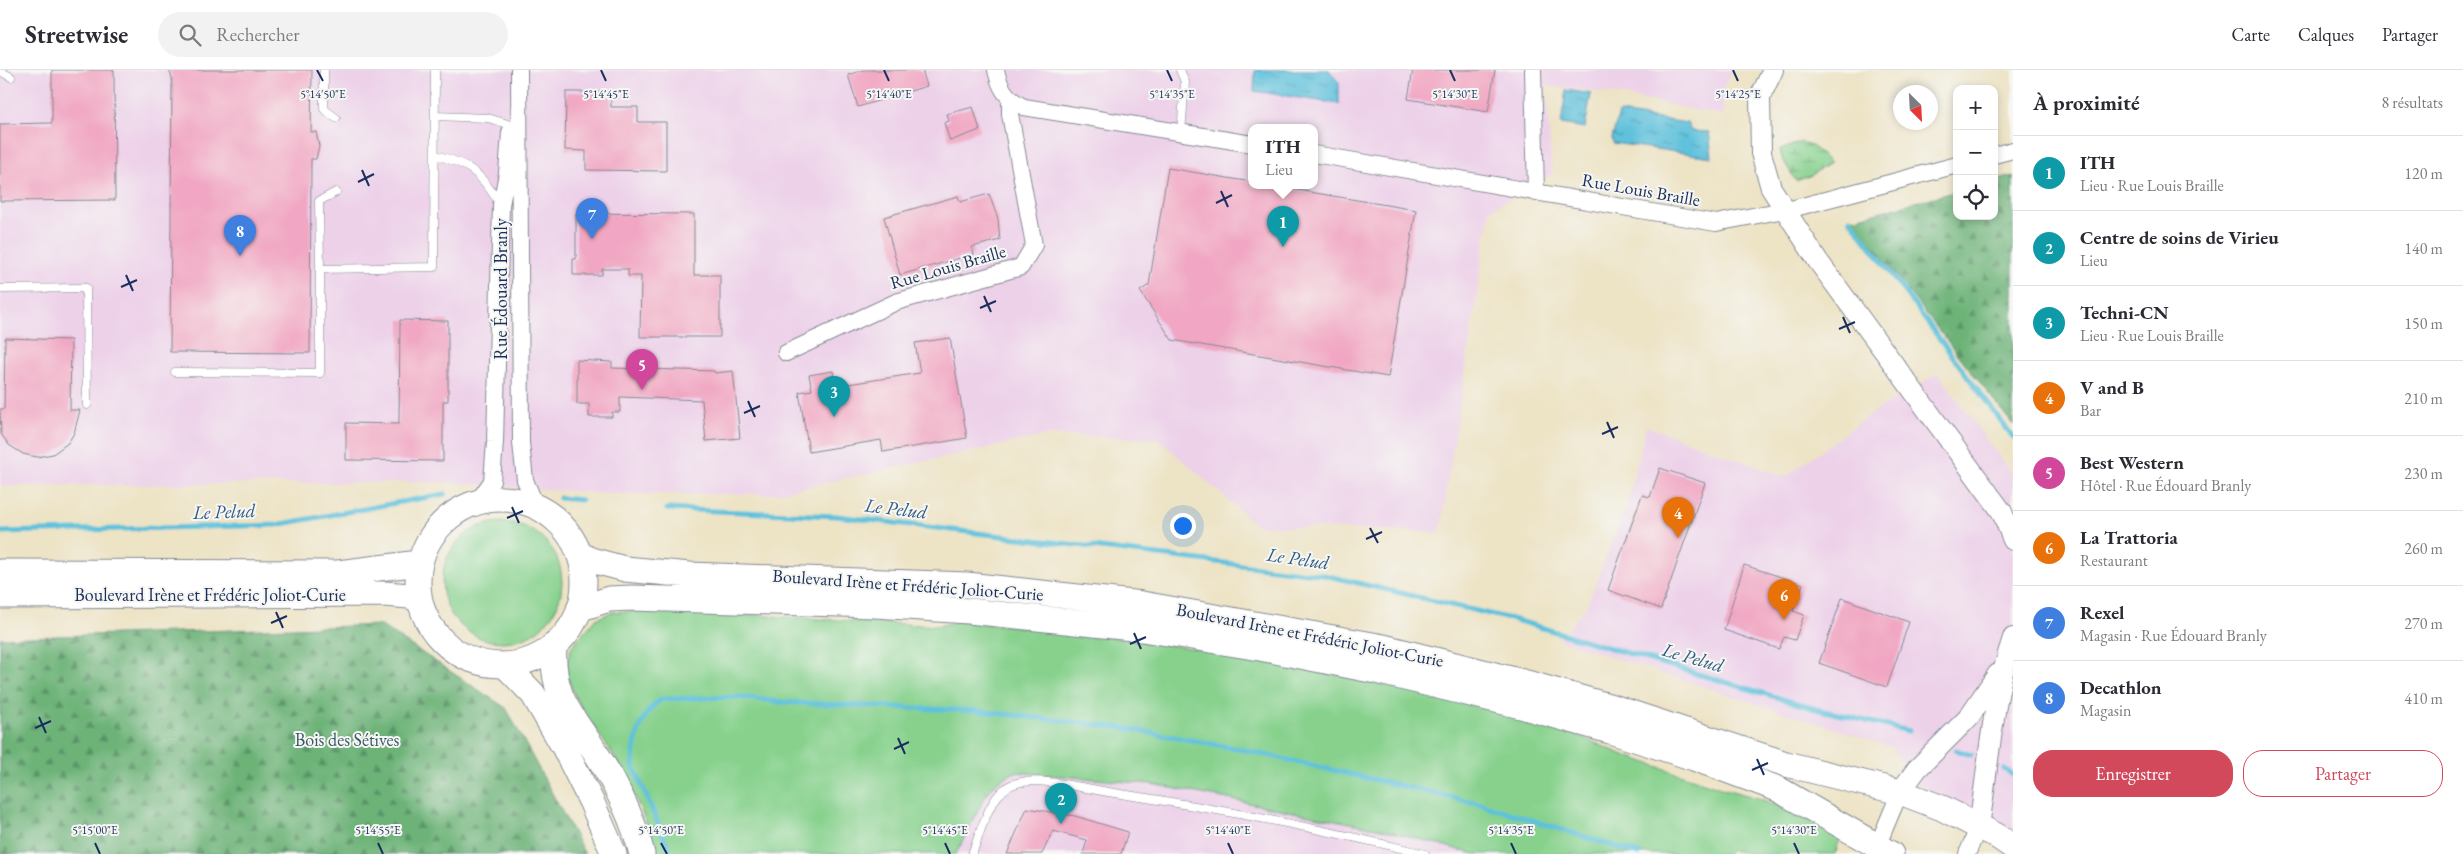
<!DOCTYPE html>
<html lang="fr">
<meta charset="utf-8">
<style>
body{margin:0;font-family:"EB Garamond",serif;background:#f2f2f3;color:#2b2b33}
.controls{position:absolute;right:15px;top:15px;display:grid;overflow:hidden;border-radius:10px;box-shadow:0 2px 8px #0003}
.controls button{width:45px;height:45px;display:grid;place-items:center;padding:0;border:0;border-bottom:1px solid #e1e1e2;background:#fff;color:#2b2b33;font:25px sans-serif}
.compass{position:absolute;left:1893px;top:15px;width:45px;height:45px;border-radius:50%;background:#fff;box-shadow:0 2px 8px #0003;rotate:156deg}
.you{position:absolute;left:1182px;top:455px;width:18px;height:18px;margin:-12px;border:4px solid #fff;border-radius:50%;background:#1a73e8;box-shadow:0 0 0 8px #1a73e833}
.badge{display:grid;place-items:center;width:32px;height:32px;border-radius:50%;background:#d1495b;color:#fff;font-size:16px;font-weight:700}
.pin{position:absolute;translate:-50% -41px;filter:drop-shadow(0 1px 2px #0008)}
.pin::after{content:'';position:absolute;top:26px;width:18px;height:15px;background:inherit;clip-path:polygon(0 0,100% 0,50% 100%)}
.popup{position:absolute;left:1248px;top:54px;width:70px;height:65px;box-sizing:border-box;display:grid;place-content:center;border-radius:10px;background:#fff;filter:drop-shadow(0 1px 4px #0005);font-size:16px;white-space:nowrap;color:#7c7c81}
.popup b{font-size:19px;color:#2b2b33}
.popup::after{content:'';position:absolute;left:50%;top:100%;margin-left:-10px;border:10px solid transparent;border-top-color:#fff}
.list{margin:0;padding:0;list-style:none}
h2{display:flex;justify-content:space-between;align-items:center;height:65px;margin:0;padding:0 20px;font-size:21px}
h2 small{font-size:16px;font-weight:400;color:#7c7c81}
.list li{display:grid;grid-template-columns:32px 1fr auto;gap:15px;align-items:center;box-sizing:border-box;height:75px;padding:0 20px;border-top:1px solid #e1e1e2}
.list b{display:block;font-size:19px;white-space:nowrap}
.list p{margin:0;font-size:16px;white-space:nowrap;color:#7c7c81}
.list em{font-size:16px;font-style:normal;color:#7c7c81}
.actions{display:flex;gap:10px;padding:15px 20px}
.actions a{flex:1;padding:11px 0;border:1px solid #d1495b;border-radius:20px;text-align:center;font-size:18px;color:#d1495b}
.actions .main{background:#d1495b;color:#fff}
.icon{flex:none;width:28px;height:28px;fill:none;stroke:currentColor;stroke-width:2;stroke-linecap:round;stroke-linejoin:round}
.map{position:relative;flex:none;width:2013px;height:784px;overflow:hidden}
header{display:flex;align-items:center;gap:30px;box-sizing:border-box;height:70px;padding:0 25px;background:#fff;border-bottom:1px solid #e1e1e2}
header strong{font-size:24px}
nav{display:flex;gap:28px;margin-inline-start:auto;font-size:18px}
.search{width:350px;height:45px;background:#f2f2f3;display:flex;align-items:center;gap:12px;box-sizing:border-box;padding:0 18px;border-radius:28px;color:#7c7c81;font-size:19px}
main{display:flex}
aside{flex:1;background:#fff}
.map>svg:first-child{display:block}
</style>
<header>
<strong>Streetwise</strong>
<div class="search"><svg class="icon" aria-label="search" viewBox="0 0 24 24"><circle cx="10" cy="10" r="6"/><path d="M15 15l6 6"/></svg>Rechercher</div>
<nav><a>Carte</a><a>Calques</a><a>Partager</a></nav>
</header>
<main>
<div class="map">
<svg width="2013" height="784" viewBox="0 0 2013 784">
<defs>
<pattern id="forest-firs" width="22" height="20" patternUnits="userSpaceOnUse" patternTransform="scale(1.25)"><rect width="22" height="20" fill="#6db378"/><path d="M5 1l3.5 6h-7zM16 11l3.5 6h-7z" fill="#599266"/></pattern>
<pattern id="wetland-marsh" width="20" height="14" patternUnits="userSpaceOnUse" patternTransform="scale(1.25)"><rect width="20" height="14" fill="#87d18d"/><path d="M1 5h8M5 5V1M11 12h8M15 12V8" fill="none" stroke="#6eaa76"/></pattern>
<pattern id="water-ripples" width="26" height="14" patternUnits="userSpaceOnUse" patternTransform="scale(1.25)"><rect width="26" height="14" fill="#5ec1dc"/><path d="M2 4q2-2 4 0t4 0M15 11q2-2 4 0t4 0" fill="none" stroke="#4d9db6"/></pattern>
</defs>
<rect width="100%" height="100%" fill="#f6f6f2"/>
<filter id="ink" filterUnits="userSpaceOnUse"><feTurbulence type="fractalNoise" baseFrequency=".02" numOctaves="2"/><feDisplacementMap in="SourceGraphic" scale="10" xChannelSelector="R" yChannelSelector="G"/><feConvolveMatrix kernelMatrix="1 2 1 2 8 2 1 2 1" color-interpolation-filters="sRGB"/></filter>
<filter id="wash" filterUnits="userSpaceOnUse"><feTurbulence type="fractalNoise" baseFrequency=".0096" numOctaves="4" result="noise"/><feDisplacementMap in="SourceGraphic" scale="20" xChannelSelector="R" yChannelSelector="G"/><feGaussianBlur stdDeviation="1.12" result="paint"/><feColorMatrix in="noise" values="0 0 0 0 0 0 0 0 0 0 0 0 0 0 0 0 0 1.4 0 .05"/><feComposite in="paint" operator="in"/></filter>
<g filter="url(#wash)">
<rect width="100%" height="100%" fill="#ede3c5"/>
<!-- built -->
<path fill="#edd1e9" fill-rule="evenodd" d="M0,0h1733l-10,18v27l-115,-22 -62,-7 6,88 -62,36 -50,322 -182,-6 -100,-87 -110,-4 -276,59h-158l-175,-12 -439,4zM1252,58h62v58h-62z
M1938,303l75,103v356l-21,-13 -73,-34 -28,-38 -332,-107 28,-35 40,-100 19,-79 139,51 89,-65z
M1015,702l136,12 115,21 115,24 94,25h-801z"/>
<!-- grass -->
<path fill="#87d18d" stroke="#518076" d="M442 512a60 60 0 1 1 120 0a60 60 0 1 1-120 0Z
M667,540l270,16 23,-5 128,13 116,16 115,21 145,32 115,33 45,19 97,33 40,11 45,19 34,21 -5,15h-80l-25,-4 -2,4h-253l-94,-25 -230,-45 -136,-12 -15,8 -12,11 -32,63h-300l-3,-15 -28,-66 -49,-74 -9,-24v-13l5,-16 24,-27 16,-7z"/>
<!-- forest -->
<path fill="url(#forest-firs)" stroke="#44716b" d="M2013,106v249l-161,-206 105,-28v25h37v-35z
M380,555l126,83 79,146h-585v-216z"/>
<!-- wetland -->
<path fill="url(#wetland-marsh)" stroke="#518076" d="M1801,72l10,3 19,18 -18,12 -16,6 -14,-23 -2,-8z"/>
<!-- water -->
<path fill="url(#water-ripples)" stroke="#3c789d" d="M1255,0h74l10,13v21l-85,-13z
M1566,20l25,4 -6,34 -24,-4z
M1619,43l68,10 4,8 18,1 3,25 -99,-14 -1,-5z"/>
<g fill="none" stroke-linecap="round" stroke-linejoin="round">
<!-- stream -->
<path stroke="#5ec1dc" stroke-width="5" d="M1850,149l163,218
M560,428l21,2
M667,439l170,7 487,59 195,46 297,88 93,22
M0,462l276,-7 169,-31
M1956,680l15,5
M2004,699l9,6
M671,784l-38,-89c0,-23 8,-54 29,-66l78,-2 41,5 198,9 145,17 116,21 241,55 158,50"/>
</g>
<g id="blocks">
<!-- building -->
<path fill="#f1a7c3" d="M52,0h62l1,130 -115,1v-77l52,-1z
M169,0h143l-1,62h5l3,14 -3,13h-5l-1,194 -140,-1 2,-274z
M863,0h59l5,16 -69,21 -10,-32z
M1413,0h82l-7,42 -80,-13z
M566,22h45v15h27v15h28v49l-80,-1v-19l-21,-1z
M973,37l7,23 -30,11 -6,-18 5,-2 -2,-7z
M1168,98l84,14v4h22l142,24 -28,167 -216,-37 -32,-49 9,-6z
M989,124l9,25 2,21 -28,7 2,7 -74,21 -16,-58 74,-21 2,6z
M576,143l118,1v61h26v62h-80l1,-61h-13v-7h-26v6h-29v-16h3z
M400,250l48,1v80h-5v60l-97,-1v-37l53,1z
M5,268l66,2 -1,70h10l-6,23 -6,10 -15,11 -16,3 -14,-3 -14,-9 -8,-11 -1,-25h4z
M950,268l17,100 -84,14 -2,-12 -72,12 -10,-60 13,-2 -3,-15 24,-4 2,15 85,-13 -5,-30z
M577,290l35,2v6l102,3 1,2 18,-2 7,67 -34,3 -4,-41 -82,-3v15h-8v5h-23v-13h-12z
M1660,398l45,15 -44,126 -53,-19 34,-95 8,2z
M1744,495l59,19 -10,27 11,4 -9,25 -11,-3 -5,12 -55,-19z
M1842,528l67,24 -22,65 -68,-24z
M1027,738l48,8 53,16 -7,22h-38l4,-14 -34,-9 -11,23h-35z"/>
</g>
</g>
<g filter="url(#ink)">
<use href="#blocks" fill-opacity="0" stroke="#848992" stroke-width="1"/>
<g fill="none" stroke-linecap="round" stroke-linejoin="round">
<defs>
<path id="service" d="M324,0v39l12,9
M1180,0l5,12 -4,51
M0,1l11,6
M435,46l53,2 23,7 2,8
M435,85c36,9 45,18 65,49
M336,122l-17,9 1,68 114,-2 1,-197
M0,219l86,-1 1,117
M175,302l145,1v-104
M972,784c9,-22 18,-65 45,-71 23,-6 67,5 91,9 106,16 212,36 317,62"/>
<path id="minor" d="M519,0l2,373 4,37 11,26
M996,0c4,19 11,29 28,37l228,37
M1533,0l3,123
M1314,84l402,69 79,-15 162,-43
M1994,85l19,-5
M786,283l110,-51 125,-35 13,-22 -24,-131v-14
M478,431l14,-20 3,-39 6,-237 6,-32 3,-41
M1874,784l26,-62
M1967,784l12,-28"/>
<path id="tertiary" d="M1773,0l-13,27 1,56 10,35 47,73 184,251 11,28
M1900,722l17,-23 51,-51 30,-44
M1979,756c10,-63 13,-127 34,-188"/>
<path id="primary" d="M418 512a83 83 0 1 1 166 0a83 83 0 1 1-166 0Z
M579,484l12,6 34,9 65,6 277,10 175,19 242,43 143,36 89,25 170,56 114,28 42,16 55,28 16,11
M0,502l338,1 81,-10
M0,526l385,-2 24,2 10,4
M579,539l30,-10 23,-1 243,7 94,6 173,18 118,19 116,23 145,35 89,25 84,27 84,31 113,65
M554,575c-3,53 17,68 42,108 20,31 37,65 46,101
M505,595l28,29 31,53 28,56 22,51"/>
</defs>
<!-- service casing -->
<use href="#service" stroke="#848992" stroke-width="9"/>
<!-- minor casing -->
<use href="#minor" stroke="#848992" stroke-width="18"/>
<!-- tertiary casing -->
<use href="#tertiary" stroke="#848992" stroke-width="22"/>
<!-- primary casing -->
<use href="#primary" stroke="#848992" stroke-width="27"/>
<!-- service -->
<use href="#service" stroke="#fff" stroke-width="8"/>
<!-- minor -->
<use href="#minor" stroke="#fff" stroke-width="16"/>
<!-- tertiary -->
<use href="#tertiary" stroke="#fff" stroke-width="20"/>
<!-- primary -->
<use href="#primary" stroke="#fff" stroke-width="25"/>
</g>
</g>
<!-- ticks -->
<path fill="none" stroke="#1b2f5e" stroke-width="2" d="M317,0l6,11M601,0l5,11M884,0l5,11M1167,0l5,11M1450,0l5,11M1733,0l5,11M362,100l7,16M358,112l16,-8M1221,121l7,16M1216,133l16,-8M126,205l7,16M121,217l16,-7M984,226l7,16M980,238l16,-7M1843,247l7,16M1839,259l16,-7M748,331l7,16M744,343l16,-7M1607,352l7,16M1602,364l16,-7M512,437l7,16M507,448l16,-7M1370,458l8,15M1366,469l16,-7M276,542l7,16M271,553l16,-7M1134,563l7,16M1130,574l16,-7M39,647l7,16M35,658l16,-7M898,668l7,16M894,679l15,-7M1757,689l7,16M1752,700l16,-7M95,773l5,11M378,773l5,11M661,773l6,11M945,773l5,11M1228,773l5,11M1511,773l5,11M1794,773l5,11"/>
<g text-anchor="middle" stroke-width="4" stroke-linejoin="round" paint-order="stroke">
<!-- street labels -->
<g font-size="18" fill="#1b2f5e" stroke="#f6f6f2">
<text transform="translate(1641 120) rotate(10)" y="6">Rue Louis Braille</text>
<text transform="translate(948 197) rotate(-16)" y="6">Rue Louis Braille</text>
<text transform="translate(501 219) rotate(-90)" y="6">Rue Édouard Branly</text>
<text transform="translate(908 515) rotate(4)" y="6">Boulevard Irène et Frédéric Joliot-Curie</text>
<text x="210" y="531">Boulevard Irène et Frédéric Joliot-Curie</text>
<text transform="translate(1310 565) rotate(11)" y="6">Boulevard Irène et Frédéric Joliot-Curie</text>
</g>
<!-- park labels -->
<g font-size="18" fill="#36586a" stroke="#f6f6f2">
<text x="347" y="676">Bois des Sétives</text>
</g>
<!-- water labels -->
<g font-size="19" font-style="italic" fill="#2f5b84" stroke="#f6f6f2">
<text transform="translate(896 438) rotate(7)" y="7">Le Pelud</text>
<text transform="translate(224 441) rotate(-2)" y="7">Le Pelud</text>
<text transform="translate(1298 488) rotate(8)" y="7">Le Pelud</text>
<text transform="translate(1693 587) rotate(16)" y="7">Le Pelud</text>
</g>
</g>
<g font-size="12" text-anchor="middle" fill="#1b2f5e" stroke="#f6f6f2" stroke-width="4" stroke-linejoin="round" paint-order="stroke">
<text x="323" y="28">5°14'50"E</text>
<text x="606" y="28">5°14'45"E</text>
<text x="889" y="28">5°14'40"E</text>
<text x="1172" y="28">5°14'35"E</text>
<text x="1455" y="28">5°14'30"E</text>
<text x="1738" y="28">5°14'25"E</text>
<text x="95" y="764">5°15'00"E</text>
<text x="378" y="764">5°14'55"E</text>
<text x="661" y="764">5°14'50"E</text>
<text x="945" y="764">5°14'45"E</text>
<text x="1228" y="764">5°14'40"E</text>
<text x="1511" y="764">5°14'35"E</text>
<text x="1794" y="764">5°14'30"E</text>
</g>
</svg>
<div class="controls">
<button>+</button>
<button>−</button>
<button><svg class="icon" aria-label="locate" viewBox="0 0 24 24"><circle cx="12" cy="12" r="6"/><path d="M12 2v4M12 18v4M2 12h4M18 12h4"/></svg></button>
</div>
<svg class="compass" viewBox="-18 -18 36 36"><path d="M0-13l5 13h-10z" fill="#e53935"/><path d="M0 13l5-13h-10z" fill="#7c7c81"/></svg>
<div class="you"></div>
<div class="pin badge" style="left:1283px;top:177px;background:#0f9aa8">1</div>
<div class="popup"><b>ITH</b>Lieu</div>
<div class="pin badge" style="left:1061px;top:754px;background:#0f9aa8">2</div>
<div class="pin badge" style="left:834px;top:347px;background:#0f9aa8">3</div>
<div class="pin badge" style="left:1678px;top:468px;background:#e8710a">4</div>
<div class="pin badge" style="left:642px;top:320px;background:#d1479c">5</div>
<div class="pin badge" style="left:1784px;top:550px;background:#e8710a">6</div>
<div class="pin badge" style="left:592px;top:169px;background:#3f7fe0">7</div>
<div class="pin badge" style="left:240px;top:186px;background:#3f7fe0">8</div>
</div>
<aside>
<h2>À proximité<small>8 résultats</small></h2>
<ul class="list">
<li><span class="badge" style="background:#0f9aa8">1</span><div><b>ITH</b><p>Lieu · Rue Louis Braille</p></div><em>120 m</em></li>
<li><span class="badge" style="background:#0f9aa8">2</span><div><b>Centre de soins de Virieu</b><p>Lieu</p></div><em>140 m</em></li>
<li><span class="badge" style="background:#0f9aa8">3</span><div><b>Techni-CN</b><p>Lieu · Rue Louis Braille</p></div><em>150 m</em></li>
<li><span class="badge" style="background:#e8710a">4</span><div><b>V and B</b><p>Bar</p></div><em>210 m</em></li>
<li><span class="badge" style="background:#d1479c">5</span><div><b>Best Western</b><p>Hôtel · Rue Édouard Branly</p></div><em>230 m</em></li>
<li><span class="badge" style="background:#e8710a">6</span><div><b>La Trattoria</b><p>Restaurant</p></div><em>260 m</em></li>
<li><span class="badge" style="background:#3f7fe0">7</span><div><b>Rexel</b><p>Magasin · Rue Édouard Branly</p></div><em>270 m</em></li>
<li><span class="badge" style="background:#3f7fe0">8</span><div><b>Decathlon</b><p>Magasin</p></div><em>410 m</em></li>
</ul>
<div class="actions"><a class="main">Enregistrer</a><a>Partager</a></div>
</aside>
</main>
